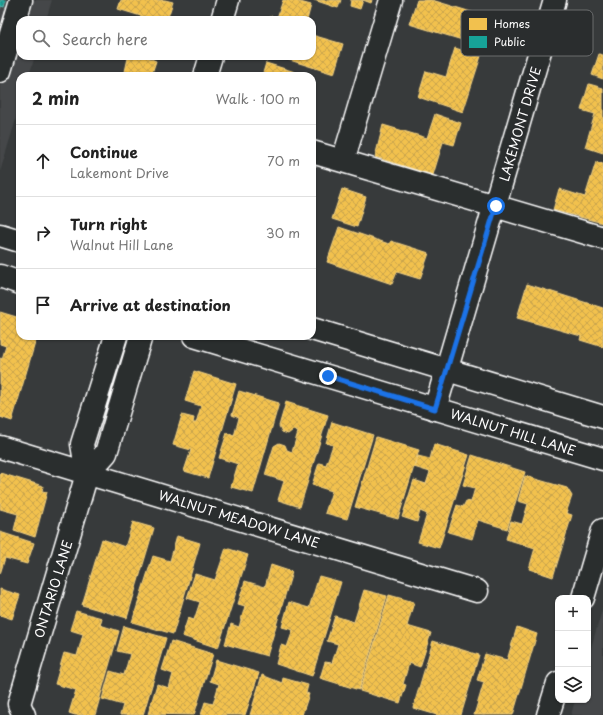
<!DOCTYPE html>
<meta charset="utf-8">
<style>
body{margin:0;font-family:"Playpen Sans",sans-serif;background:#f2f2f2;color:#222}
.controls{position:absolute;right:12px;bottom:12px;display:grid;overflow:hidden;border-radius:8px;box-shadow:0 1px 3px #0004}
.controls button{width:36px;height:36px;display:grid;place-items:center;padding:0;border:0;border-bottom:1px solid #e0e0e0;background:#fff;color:#222;font:20px sans-serif}
.stop{position:absolute;width:12px;height:12px;margin:-9px;border:3px solid #1a73e8;border-radius:50%;background:#fff}
.stop.end{background:#1a73e8;border-color:#fff;box-shadow:0 1px 4px #0008}
.list{margin:0;padding:0;list-style:none}
h2{display:flex;justify-content:space-between;align-items:center;height:52px;margin:0;padding:0 16px;font-size:17px}
h2 small{font-size:13px;font-weight:400;color:#767676}
.list li{display:grid;grid-template-columns:26px 1fr auto;gap:12px;align-items:center;box-sizing:border-box;height:72px;padding:0 16px;border-top:1px solid #e0e0e0}
.list b{display:block;font-size:15px;white-space:nowrap}
.list p{margin:0;font-size:13px;white-space:nowrap;color:#767676}
.list em{font-size:13px;font-style:normal;color:#767676}
.icon{flex:none;width:22px;height:22px;fill:none;stroke:currentColor;stroke-width:2;stroke-linecap:round;stroke-linejoin:round}
.map{position:relative;flex:none;width:603px;height:715px;overflow:hidden}
.search{position:absolute;background:#fff;box-shadow:0 1px 3px #0004;left:16px;top:16px;width:300px;height:44px;display:flex;align-items:center;gap:10px;box-sizing:border-box;padding:0 14px;border-radius:12px;color:#767676;font-size:15px}
.panel{position:absolute;background:#fff;box-shadow:0 1px 3px #0004;left:16px;top:72px;width:300px;height:268px;border-radius:12px}
.map>svg:first-child{display:block}
</style>
<div class="map">
<svg width="603" height="715" viewBox="0 0 603 715">
<defs>
<pattern id="homes-cross-hatch" width="8" height="8" patternUnits="userSpaceOnUse"><rect width="8" height="8" fill="#f2c14e"/><path d="M0 0l8 8M0 8l8-8" fill="none" stroke="#c8a44e"/></pattern>
<pattern id="public-cross-hatch" width="8" height="8" patternUnits="userSpaceOnUse"><rect width="8" height="8" fill="#17a398"/><path d="M0 0l8 8M0 8l8-8" fill="none" stroke="#278981"/></pattern>
</defs>
<rect width="100%" height="100%" fill="#373a3b"/>
<filter id="ink" filterUnits="userSpaceOnUse"><feTurbulence type="fractalNoise" baseFrequency=".025" numOctaves="2"/><feDisplacementMap in="SourceGraphic" scale="8" xChannelSelector="R" yChannelSelector="G"/><feConvolveMatrix kernelMatrix="1 2 1 2 8 2 1 2 1" color-interpolation-filters="sRGB"/></filter>
<g filter="url(#ink)">
<!-- built -->
<path fill="#444748" d="M0,0h52l-6,20h-26v36h15l-6,20h-9v30l-20,66z
M603,607v108h-32l4,-15h13v-42z"/>
<!-- homes -->
<path fill="url(#homes-cross-hatch)" stroke="#f6d483" d="M121,0h44l8,2 -6,18h-13l-36,-11z
M283,0h10l18,5 -4,15h-38l2,-4 6,2z
M314,0h27l-3,8z
M351,0h21l-1,3 -8,-3 -3,9 -10,-3z
M417,0h15l46,14 -9,28 -60,-18z
M312,35l31,9 -9,30 -57,-18h35z
M455,48l26,8 -18,56 -45,-15 8,-26 20,6z
M599,54l4,1v24l-11,-4z
M123,56h27l-1,2 7,3 -5,15h-27l4,-18z
M266,63l29,9 -1,4h-32z
M589,84l14,4v65l-18,-6 10,-33 -14,-4z
M435,114l26,9 -7,22 -11,-3 -10,33 -58,-18 8,-32 44,13z
M596,162l7,2v59l-50,-13 6,-21 26,8z
M342,189l24,8 -9,30 -25,-8z
M339,227l50,17 2,-3 38,12 -9,26 -23,-7 -5,12 -65,-22z
M527,284l76,24v39l-23,-7 1,-4 -64,-18z
M0,312l20,6v18h17l-25,85 -12,-4v-59l2,1 4,-13 -6,-2z
M194,371l42,13 -28,94 -24,-7 7,-21 -18,-5 9,-30 12,3 -1,5h3l5,-17 -16,-5z
M239,391l40,12 -26,90 -22,-6 7,-23 -19,-6 8,-25 7,3 5,-18 -7,-3z
M286,402l42,13 -28,92 -22,-7 6,-19 -19,-6 9,-29 5,-3 6,2 2,5 5,2 6,-20 -5,-2 -5,4 -6,-2 -3,-6z
M332,422l41,13 -26,84 -22,-6 7,-22 -20,-6 7,-22 7,2 7,-20 -7,-2z
M376,437l43,13 -21,69 -43,-12z
M434,444l35,11 -30,93 -21,-6 9,-28 -7,-3 -3,11 -15,-5 12,-37 12,4 4,-12 -16,-5 4,-11 12,3z
M472,455l53,17 -18,57 -29,-9 -6,19 -24,-7 9,-27 6,2 3,-6 5,1 4,-14 -12,-3z
M0,473l43,13 -1,5 5,1 -12,45 -21,-7 4,-16 -18,-5z
M525,476l42,12 5,8 -6,17 6,2 -19,62 -24,-8 6,-21 -29,-9 5,-18 11,3 6,-20 -10,-3z
M133,522l21,6 -27,90 -45,-13 20,-66 23,8z
M0,532l34,11 -7,21 -22,-6 -5,16z
M177,536l23,7 -27,91 -41,-12 21,-66 17,5z
M226,548l22,7 -30,93 -36,-12 6,-18 6,2 6,-18 -13,-4 8,-24 20,6z
M271,565l21,7 -25,84 -42,-12 6,-20 8,3 6,-21 -7,-2 7,-23 20,6z
M319,576l22,6 -29,94 -36,-12 5,-19 6,2 6,-17 -11,-3 7,-25 20,6z
M0,589l20,6 -8,24 -12,-4z
M364,590l23,6 -28,94 -39,-12 5,-16 7,1 6,-19 -11,-3 8,-25 19,6z
M389,595l25,7 -7,24 24,7 -11,34 -11,-4 -6,21 3,1 -6,18 -40,-12z
M76,611l26,7 -2,7 19,6 -24,84h-20l-6,-2 7,-23 -21,-6 9,-31 13,3 6,-22 -13,-4z
M124,626l42,12 -23,77h-23l3,-10 -21,-6 8,-28 14,4 6,-21 -13,-3z
M517,627l20,7 -24,81h-39l10,-33 -7,-2 8,-26 22,6z
M171,641l42,13 -19,61 -46,-1 9,-30 12,4 4,-14 -11,-4z
M433,641l46,14 -18,60h-24l-24,-7z
M216,660l43,13 -14,42h-44l4,-13 8,2 6,-20 -9,-3z
M262,675l20,8 1,-5 25,7 -2,8 3,1 -7,21h-52z"/>
<!-- public -->
<path fill="url(#public-cross-hatch)" stroke="#5dbfb7" d="M0,0h6l-2,7 -3,-1 -1,3z"/>
<g fill="none" stroke-linecap="round" stroke-linejoin="round">
<defs>
<path id="minor" d="M222,20l6,-20
M0,71l21,-71
M205,76l6,-20
M312,152l291,86
M343,161l48,-161
M435,409l120,-409
M0,447l477,144
M87,474l19,-21 35,-117
M583,598l20,-68
M24,715l-5,-11 68,-230 -5,-30 34,-108
M548,715l10,-32"/>
<path id="major" d="M0,235l20,6
M0,276l20,7
M312,329l291,88
M194,336l409,123"/>
</defs>
<!-- minor casing -->
<use href="#minor" stroke="#fff" stroke-width="25"/>
<!-- major casing -->
<use href="#major" stroke="#fff" stroke-width="25"/>
<!-- minor -->
<use href="#minor" stroke="#2a2d2e" stroke-width="22"/>
<!-- major -->
<use href="#major" stroke="#2a2d2e" stroke-width="22"/>
</g>
</g>
<g fill="none" stroke-linecap="round" stroke-linejoin="round" filter="url(#ink)">
<!-- route -->
<path stroke="#1a73e8" stroke-width="5" d="M328,376l107,33 61,-203"/>
</g>
<g text-anchor="middle" stroke-width="4" stroke-linejoin="round" paint-order="stroke">
<!-- street labels -->
<g font-size="13" fill="#fff" stroke="#2a2d2e">
<text transform="translate(520 124) rotate(-74)" y="5">LAKEMONT DRIVE</text>
<text transform="translate(513 432) rotate(17)" y="5">WALNUT HILL LANE</text>
<text transform="translate(239 519) rotate(17)" y="5">WALNUT MEADOW LANE</text>
<text transform="translate(53 589) rotate(-73)" y="5">ONTARIO LANE</text>
</g>
</g>
<!-- legend -->
<rect x="461" y="10" width="132" height="46" rx="6" fill="#2a2d2e" stroke="#6a6c6d" stroke-width="1"/>
<rect x="469" y="18" width="18" height="12" fill="#f2c14e"/>
<rect x="469" y="36" width="18" height="12" fill="#17a398"/>
<g font-size="11" fill="#fff">
<text x="494" y="28">Homes</text>
<text x="494" y="46">Public</text>
</g>
</svg>
<div class="controls">
<button>+</button>
<button>−</button>
<button><svg class="icon" aria-label="layers" viewBox="0 0 24 24"><path d="M12 4l9 5-9 5-9-5zM3 14l9 5 9-5"/></svg></button>
</div>
<div class="stop" style="left:496px;top:206px"></div>
<div class="stop end" style="left:328px;top:376px"></div>
<div class="search"><svg class="icon" aria-label="search" viewBox="0 0 24 24"><circle cx="10" cy="10" r="6"/><path d="M15 15l6 6"/></svg>Search here</div>
<section class="panel">
<h2>2 min<small>Walk · 100 m</small></h2>
<ul class="list">
<li><svg class="icon" aria-label="ahead" viewBox="0 0 24 24"><path d="M12 20V5M6 11l6-6 6 6"/></svg><div><b>Continue</b><p>Lakemont Drive</p></div><em>70 m</em></li>
<li><svg class="icon" aria-label="right" viewBox="0 0 24 24"><path d="M7 20v-9h11M14 6l5 5-5 5"/></svg><div><b>Turn right</b><p>Walnut Hill Lane</p></div><em>30 m</em></li>
<li><svg class="icon" aria-label="arrive" viewBox="0 0 24 24"><path d="M6 21V4h12l-3 4 3 4H6"/></svg><div><b>Arrive at destination</b></div></li>
</ul>
</section>
</div>
